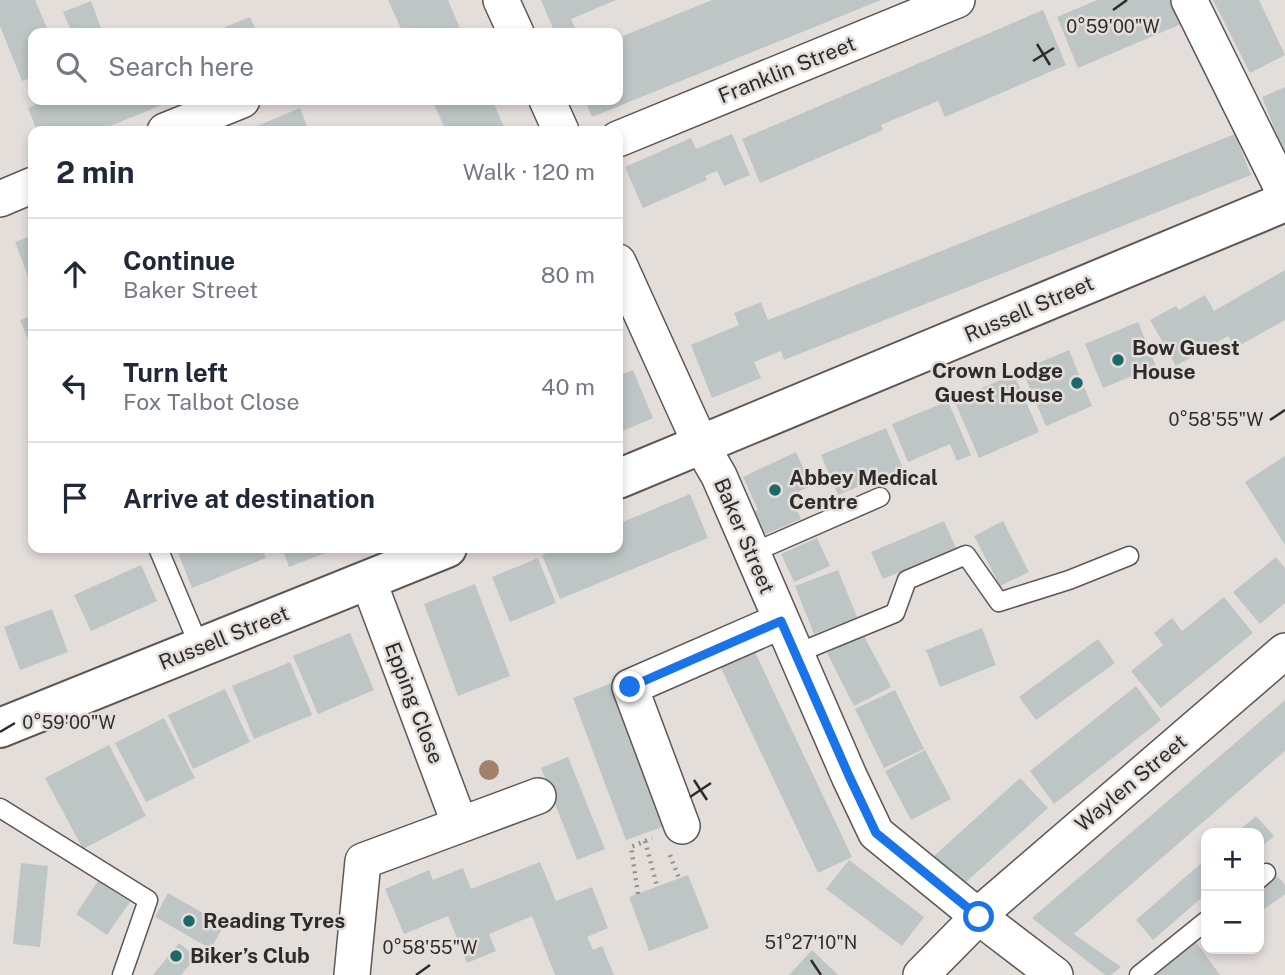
<!DOCTYPE html>
<meta charset="utf-8">
<style>
body{margin:0;font-family:"Public Sans",sans-serif;background:#f2f2f3;color:#1f2937}
.controls{position:absolute;right:21px;bottom:21px;display:grid;overflow:hidden;border-radius:14px;box-shadow:0 4px 10px #0003}
.controls button{width:63px;height:63px;display:grid;place-items:center;padding:0;border:0;border-bottom:2px solid #e0e1e3;background:#fff;color:#1f2937;font:35px sans-serif}
.stop{position:absolute;width:21px;height:21px;margin:-16px;border:5px solid #1a73e8;border-radius:50%;background:#fff}
.stop.end{background:#1a73e8;border-color:#fff;box-shadow:0 2px 7px #0008}
.list{margin:0;padding:0;list-style:none}
h2{display:flex;justify-content:space-between;align-items:center;height:91px;margin:0;padding:0 28px;font-size:30px}
h2 small{font-size:23px;font-weight:400;color:#747a83}
.list li{display:grid;grid-template-columns:46px 1fr auto;gap:21px;align-items:center;box-sizing:border-box;height:112px;padding:0 28px;border-top:2px solid #e0e1e3}
.list b{display:block;font-size:26px;white-space:nowrap}
.list p{margin:0;font-size:23px;white-space:nowrap;color:#747a83}
.list em{font-size:23px;font-style:normal;color:#747a83}
.icon{flex:none;width:38px;height:38px;fill:none;stroke:currentColor;stroke-width:2;stroke-linecap:round;stroke-linejoin:round}
.map{position:relative;flex:none;width:1285px;height:975px;overflow:hidden}
.search{position:absolute;background:#fff;box-shadow:0 4px 10px #0003;left:28px;top:28px;width:595px;height:77px;display:flex;align-items:center;gap:18px;box-sizing:border-box;padding:0 24px;border-radius:14px;color:#747a83;font-size:26px}
.panel{position:absolute;background:#fff;box-shadow:0 4px 10px #0003;left:28px;top:126px;width:595px;height:427px;border-radius:14px}
.map>svg:first-child{display:block}
</style>
<div class="map">
<svg width="1285" height="975" viewBox="0 0 1285 975">
<rect width="100%" height="100%" fill="#e4dedb"/>
<!-- building -->
<path fill="#bec5c5" d="M0,0h35l14,33h-16v44l-11,4 -22,-55z
M388,0h60l14,33h-59z
M541,0h75l-45,19 6,14h-22z
M712,0h169l-289,117 -7,-17h33v-62z
M1097,0h74l10,24 -103,44 -21,-51z
M1213,0h46l26,55 -35,18z
M91,1l12,32h-31l-9,-21z
M1043,10l23,55 -121,52 -7,-16 -57,24 2,5 -123,53 -18,-44z
M250,17l7,16h-47z
M1285,87v68l-23,-58z
M47,100h127l-76,31h-61l-9,-23z
M432,100h60l14,31h-60z
M300,108l9,23h-64z
M732,134l18,41 -26,11 -7,-15 -12,5 2,4 -64,28 -18,-41 66,-29 5,11z
M1235,134l16,41 -467,185 -3,-9 -27,11 7,16 -49,20 -21,-53 48,-20 -5,-12 27,-11 7,18z
M33,235v55l-18,-48z
M1285,270v50l-50,28 -7,-12 -52,30 -26,-46 26,-14 3,4 26,-15 9,16z
M33,315v37l-13,-32z
M1138,322l18,44 -53,22 -18,-44z
M1069,350l23,56 -46,20 -24,-56z
M633,370l20,48 -35,15v-57z
M1014,374l25,58 -60,26 -25,-58z
M948,401l23,54 -14,6 -7,-17 -42,18 -16,-38z
M886,428l17,40 -65,27 -17,-40z
M796,452l15,34 -20,9 10,24 -37,16 -11,-23 5,-2 -15,-33z
M1285,456v89l-40,-63z
M690,494l18,44 -148,61 -18,-44 17,-7h59v-24z
M944,521l12,27 -73,31 -12,-27z
M1003,521l26,51 -29,14 -26,-50z
M817,538l13,28 -36,16 -13,-28z
M191,548h71l4,10 -74,30 -14,-35z
M282,548h56l-49,19z
M1276,557l9,11v35l-25,21 -27,-32z
M538,558l18,45 -46,19 -18,-45z
M141,565l16,36 -66,30 -17,-36z
M838,570l19,47 -43,17 -19,-48z
M475,584l35,92 -52,20 -34,-92z
M1224,597l29,36 -92,75 -30,-37 32,-26 -9,-12 18,-15 10,13z
M52,609l16,43 -48,18 -16,-43z
M982,628l14,37 -56,22 -14,-37z
M350,633l24,57 -56,24 -25,-58z
M863,634l28,53 -37,19 -27,-53z
M1098,639l17,24 -79,57 -17,-23z
M754,650l98,207 -34,16 -98,-207z
M290,662l22,53 -58,24 -22,-53z
M612,683l34,93 -2,1 18,50 -36,13 -53,-142z
M1136,686l25,34 -107,84 -24,-33z
M225,689l25,53 -57,27 -25,-54z
M895,690l29,59 -40,19 -29,-59z
M1285,700v51l-211,183 47,33 -10,8h-6l-73,-57z
M164,718l31,60 -49,24 -31,-59z
M109,745l37,71 -63,33 -38,-71z
M925,750l26,49 -40,21 -26,-49z
M568,757l37,92 -28,11 -36,-92z
M1020,778l28,30 -83,75 -32,-26z
M1256,816l18,20 -15,13v-16h-23z
M1206,859v35l-53,46 -17,-20z
M849,860l75,57 -22,29 -76,-57z
M540,862l16,39 36,-14 16,41 -21,9 6,13 9,-4 12,29h-59l-23,-59 -43,18 7,17 -29,12 -19,-47 -44,18 -19,-45 44,-19 4,10 30,-12 8,21z
M21,863l27,3 -8,81 -27,-3z
M1275,873l10,12v9l-26,19v-28z
M688,875l21,53 -60,23 -20,-54z
M98,881l32,21 -23,33 -31,-21z
M168,893l56,32 -13,24 -56,-32z
M1195,941l25,34h-69z
M179,943l17,14 -15,18h-28z
M812,950l26,25h-49z"/>
<g fill="none" stroke-linecap="round" stroke-linejoin="round">
<defs>
<path id="service" d="M158,548l42,100
M752,553l128,-56
M795,654l100,-41 12,-33 59,-25 33,47 70,-22 60,-24
M0,808l148,92 -26,75
M1259,879l7,-6
M1139,975l67,-54"/>
<path id="minor" d="M501,0l15,33
M1189,0l96,194
M547,100l14,31
M165,131l77,-31
M618,139l339,-139
M0,199l33,-14
M618,262l83,183 18,31 130,300 27,57 103,84 76,58
M368,580l92,245 78,-29
M682,826l-52,-139 151,-66
M352,975l11,-114 97,-36
M921,975l69,-70 295,-254"/>
<path id="tertiary" d="M618,479l667,-277
M0,728l447,-180"/>
</defs>
<!-- service casing -->
<use href="#service" stroke="#5c5754" stroke-width="21"/>
<!-- minor casing -->
<use href="#minor" stroke="#5c5754" stroke-width="38"/>
<!-- tertiary casing -->
<use href="#tertiary" stroke="#5c5754" stroke-width="42"/>
<!-- path -->
<path stroke="#969290" stroke-width="4.5" stroke-dasharray="2 5" stroke-linecap="butt" d="M645,841l12,45
M670,855l9,23
M638,894l-7,-47 21,-9"/>
<!-- service -->
<use href="#service" stroke="#fff" stroke-width="18"/>
<!-- minor -->
<use href="#minor" stroke="#fff" stroke-width="35"/>
<!-- tertiary -->
<use href="#tertiary" stroke="#fff" stroke-width="38"/>
</g>
<!-- trees -->
<circle fill="#a3806b" cx="489" cy="770" r="10"/>
<g fill="none" stroke-linecap="round" stroke-linejoin="round">
<!-- route -->
<path stroke="#1a73e8" stroke-width="9" d="M630,687l151,-66 68,155 27,57 103,84"/>
</g>
<!-- ticks -->
<path fill="none" stroke="#2e2c2b" stroke-width="2.5" d="M1113,10l14,-10M1037,44l13,21M1033,61l21,-13M1270,420l15,-10M0,732l15,-9M694,780l13,20M690,797l21,-14M811,960l10,15M416,975l14,-10"/>
<!-- markers -->
<g fill="#1b6968" stroke="#e4dedb" stroke-width="2.5">
<circle cx="1118" cy="360" r="7"/>
<circle cx="1077" cy="383" r="7"/>
<circle cx="775" cy="490" r="7"/>
<circle cx="189" cy="921" r="7"/>
<circle cx="176" cy="956" r="7"/>
</g>
<g text-anchor="middle" stroke-width="5" stroke-linejoin="round" paint-order="stroke">
<!-- street labels -->
<g font-size="21" fill="#2e2c2b" stroke="#e4dedb">
<text transform="translate(787 70) rotate(-22)" y="7">Franklin Street</text>
<text transform="translate(1029 309) rotate(-23)" y="7">Russell Street</text>
<text transform="translate(744 536) rotate(67)" y="7">Baker Street</text>
<text transform="translate(224 638) rotate(-22)" y="7">Russell Street</text>
<text transform="translate(414 703) rotate(69)" y="7">Epping Close</text>
<text transform="translate(1131 783) rotate(-40)" y="7">Waylen Street</text>
</g>
<!-- poi labels -->
<g font-size="21" font-weight="bold" fill="#2e2c2b" stroke="#e4dedb" text-anchor="start">
<text x="1132" y="355">Bow Guest<tspan x="1132" dy="24">House</tspan></text>
<text x="1063" y="378" text-anchor="end">Crown Lodge<tspan x="1063" dy="24">Guest House</tspan></text>
<text x="789" y="485">Abbey Medical<tspan x="789" dy="24">Centre</tspan></text>
<text x="203" y="928">Reading Tyres</text>
<text x="190" y="963">Biker’s Club</text>
</g>
</g>
<g font-size="18" text-anchor="middle" fill="#2e2c2b" stroke="#e4dedb" stroke-width="5" stroke-linejoin="round" paint-order="stroke">
<text x="1113" y="33">0°59'00"W</text>
<text x="1216" y="426">0°58'55"W</text>
<text x="69" y="729">0°59'00"W</text>
<text x="811" y="949">51°27'10"N</text>
<text x="430" y="954">0°58'55"W</text>
</g>
</svg>
<div class="controls">
<button>+</button>
<button>−</button>
</div>
<div class="stop" style="left:979px;top:917px"></div>
<div class="stop end" style="left:630px;top:687px"></div>
<div class="search"><svg class="icon" aria-label="search" viewBox="0 0 24 24"><circle cx="10" cy="10" r="6"/><path d="M15 15l6 6"/></svg>Search here</div>
<section class="panel">
<h2>2 min<small>Walk · 120 m</small></h2>
<ul class="list">
<li><svg class="icon" aria-label="ahead" viewBox="0 0 24 24"><path d="M12 20V5M6 11l6-6 6 6"/></svg><div><b>Continue</b><p>Baker Street</p></div><em>80 m</em></li>
<li><svg class="icon" aria-label="left" viewBox="0 0 24 24"><path d="M17 20v-9H6M10 6l-5 5 5 5"/></svg><div><b>Turn left</b><p>Fox Talbot Close</p></div><em>40 m</em></li>
<li><svg class="icon" aria-label="arrive" viewBox="0 0 24 24"><path d="M6 21V4h12l-3 4 3 4H6"/></svg><div><b>Arrive at destination</b></div></li>
</ul>
</section>
</div>
